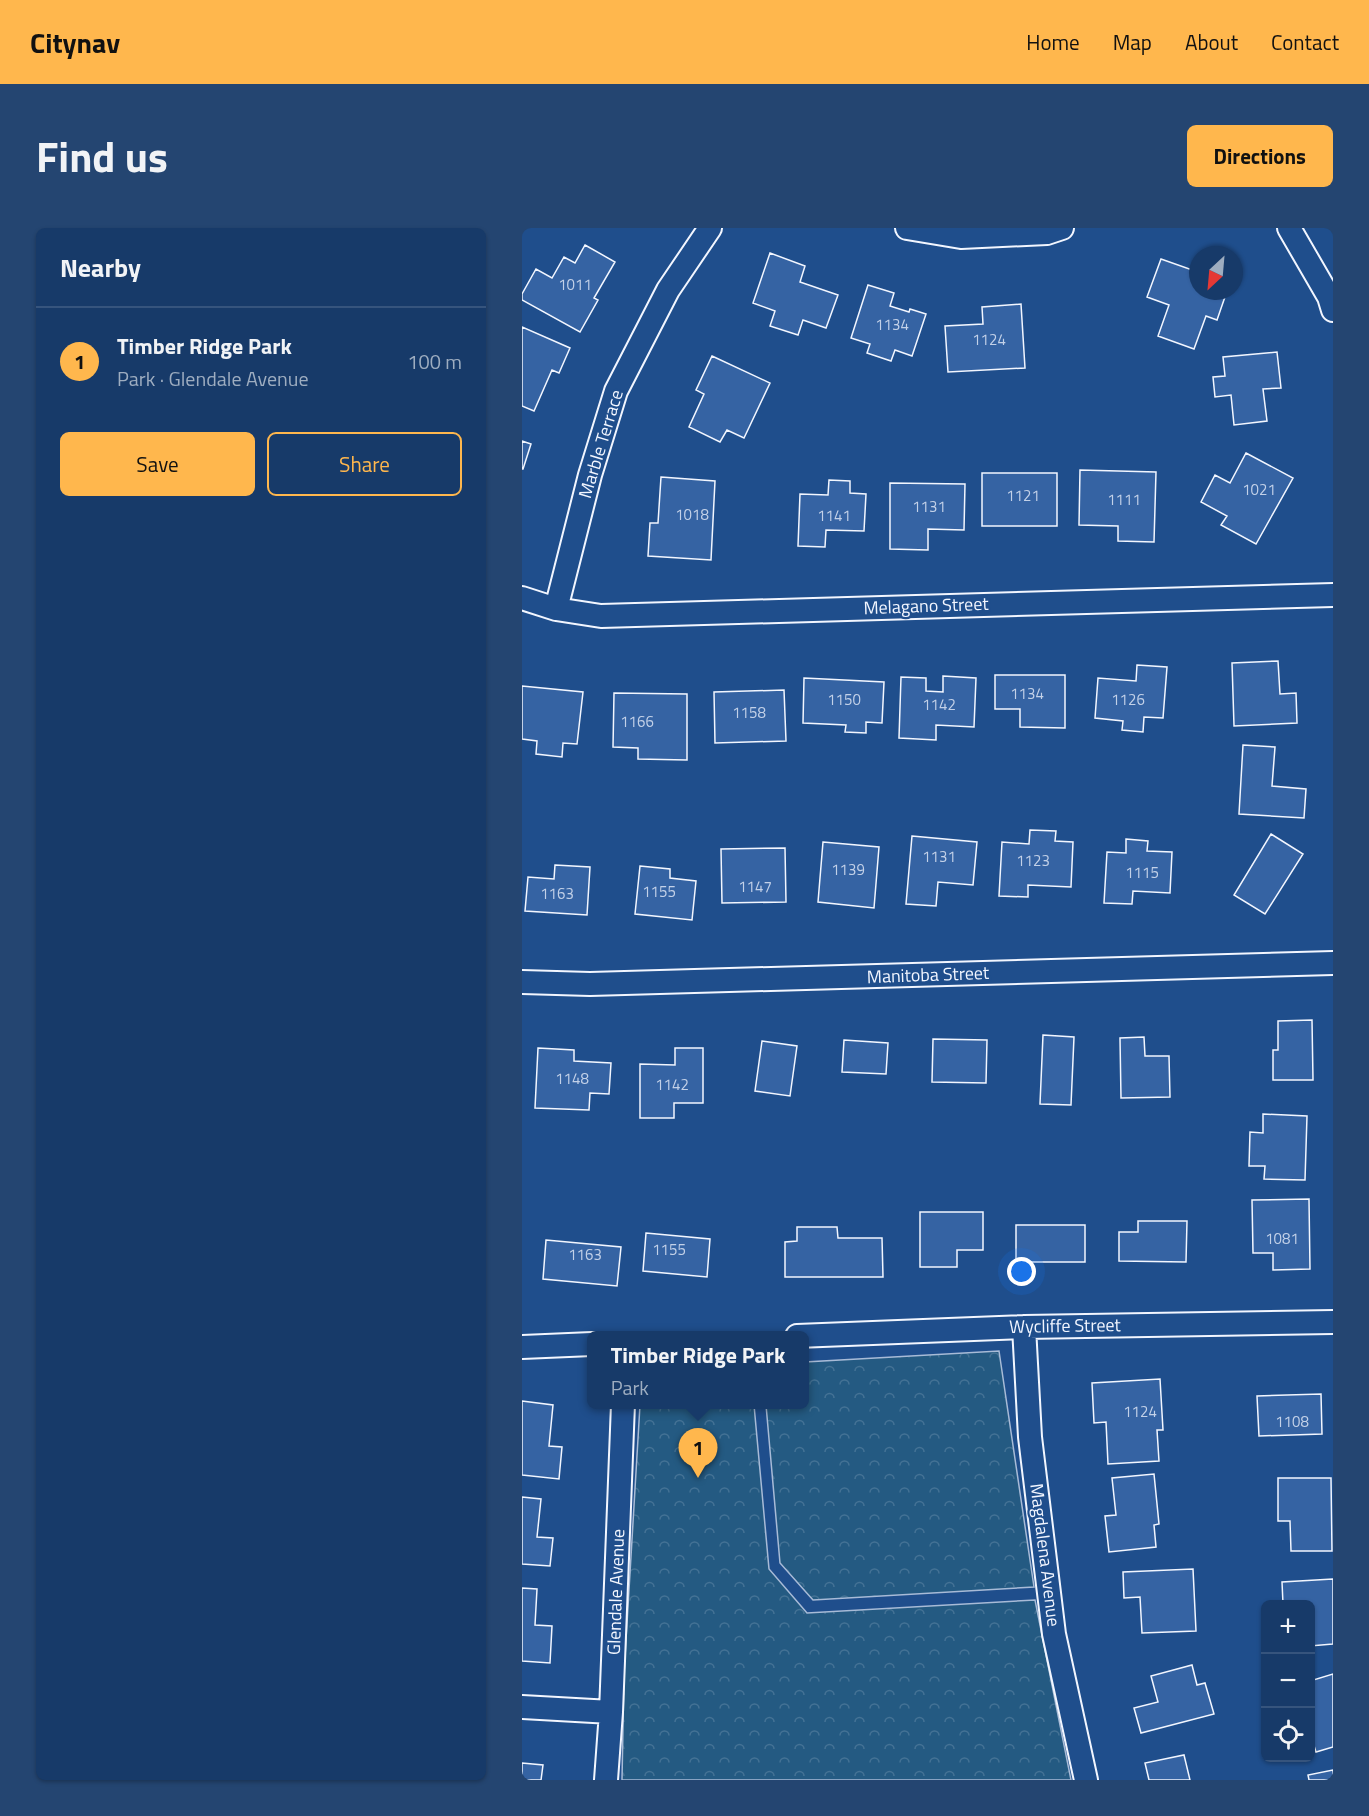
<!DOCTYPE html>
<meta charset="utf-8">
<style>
body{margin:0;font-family:"Titillium Web",sans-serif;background:#244571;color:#f1f3f6}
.controls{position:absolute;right:18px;bottom:18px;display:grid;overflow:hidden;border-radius:9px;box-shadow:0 2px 4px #0004}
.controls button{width:54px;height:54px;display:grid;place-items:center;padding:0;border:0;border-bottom:2px solid #36547d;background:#173a69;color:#f1f3f6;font:30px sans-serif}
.compass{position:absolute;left:667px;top:18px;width:54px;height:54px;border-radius:50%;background:#173a69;box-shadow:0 2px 4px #0004;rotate:206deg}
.you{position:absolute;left:500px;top:1044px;width:21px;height:21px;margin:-15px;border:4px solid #fff;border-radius:50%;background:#1a73e8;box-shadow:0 0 0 9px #1a73e833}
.badge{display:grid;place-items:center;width:39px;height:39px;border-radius:50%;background:#ffb74d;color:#111;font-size:20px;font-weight:700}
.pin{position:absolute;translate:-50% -50px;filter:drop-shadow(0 2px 3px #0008)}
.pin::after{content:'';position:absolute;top:32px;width:21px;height:18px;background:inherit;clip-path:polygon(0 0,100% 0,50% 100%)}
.popup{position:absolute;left:65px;top:1103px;width:222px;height:78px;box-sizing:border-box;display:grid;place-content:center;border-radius:9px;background:#173a69;filter:drop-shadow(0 2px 4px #0005);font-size:20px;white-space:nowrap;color:#9eadc0}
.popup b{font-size:22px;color:#f1f3f6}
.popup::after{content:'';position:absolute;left:50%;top:100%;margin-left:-12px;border:12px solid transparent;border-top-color:#173a69}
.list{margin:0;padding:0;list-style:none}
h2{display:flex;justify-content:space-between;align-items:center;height:78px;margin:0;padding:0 24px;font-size:26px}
h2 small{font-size:20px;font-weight:400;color:#9eadc0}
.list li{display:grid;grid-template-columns:39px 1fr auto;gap:18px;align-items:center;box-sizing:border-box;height:108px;padding:0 24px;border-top:2px solid #36547d}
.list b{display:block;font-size:22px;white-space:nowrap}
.list p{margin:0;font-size:20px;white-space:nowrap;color:#9eadc0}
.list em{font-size:20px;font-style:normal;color:#9eadc0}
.actions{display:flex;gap:12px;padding:18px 24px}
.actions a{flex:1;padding:14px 0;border:2px solid #ffb74d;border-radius:9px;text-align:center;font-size:21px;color:#ffb74d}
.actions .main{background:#ffb74d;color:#111}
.icon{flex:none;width:33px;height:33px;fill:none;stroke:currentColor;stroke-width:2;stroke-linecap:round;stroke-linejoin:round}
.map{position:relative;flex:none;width:811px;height:1552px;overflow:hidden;border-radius:9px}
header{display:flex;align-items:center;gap:36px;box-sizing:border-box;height:84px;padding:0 30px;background:#ffb74d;color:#111}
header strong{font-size:28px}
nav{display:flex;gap:33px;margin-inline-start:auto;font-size:21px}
.intro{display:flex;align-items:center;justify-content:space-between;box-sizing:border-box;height:144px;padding:0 36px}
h1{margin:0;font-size:42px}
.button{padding:15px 27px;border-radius:9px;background:#ffb74d;color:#111;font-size:21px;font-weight:700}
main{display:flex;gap:36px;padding:0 36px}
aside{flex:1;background:#173a69;border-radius:9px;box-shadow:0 2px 4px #0004}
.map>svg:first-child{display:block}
</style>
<header>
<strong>Citynav</strong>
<nav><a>Home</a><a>Map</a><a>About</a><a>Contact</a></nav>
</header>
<div class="intro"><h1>Find us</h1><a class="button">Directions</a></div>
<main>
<aside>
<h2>Nearby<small></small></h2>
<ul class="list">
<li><span class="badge">1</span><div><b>Timber Ridge Park</b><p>Park · Glendale Avenue</p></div><em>100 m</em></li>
</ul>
<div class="actions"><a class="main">Save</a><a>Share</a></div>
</aside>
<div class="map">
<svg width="811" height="1552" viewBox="0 0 811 1552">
<defs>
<pattern id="forest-crowns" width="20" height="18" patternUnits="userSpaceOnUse" patternTransform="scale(1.5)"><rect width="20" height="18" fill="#245a82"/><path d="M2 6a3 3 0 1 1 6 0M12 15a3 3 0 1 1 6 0" fill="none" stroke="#447295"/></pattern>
</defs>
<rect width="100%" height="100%" fill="#1f4e8c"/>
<!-- forest -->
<path fill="url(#forest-crowns)" stroke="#a8bbd7" stroke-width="1.5" d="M477,1123l35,236 -221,13 -33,-37 -14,-158 38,-1 1,-42z
M118,1177h114l15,164 38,44 228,-13 36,180h-449l2,-106z"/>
<!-- building -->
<path fill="#3563a3" stroke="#f2f6ff" stroke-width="1.5" d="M63,17l30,17 -21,36 4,2 -18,32 -58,-32v-6l14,-25 16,9 12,-21 11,6z
M248,25l35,13 -5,16 38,13 -12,33 -23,-8 -5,15 -28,-9 5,-15 -22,-8z
M639,31l37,13v19h29l-10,29 -11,-4 -12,33 -36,-13 11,-31 -22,-8z
M346,57l26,8 -4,13 19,6 1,-3 16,5 -14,42 -17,-6 -4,11 -24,-8 3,-9 -19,-6z
M499,76l4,64 -77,4 -3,-46 38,-2 -1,-17z
M0,99l48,21 -11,25 -7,-3 -18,41 -12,-5z
M755,124l4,36 -18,1 4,32 -33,4 -3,-30 -16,2 -2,-20 12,-1 -2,-19z
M190,128l58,27 -26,55 -17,-8 -7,12 -31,-15 15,-33 -8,-4z
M0,213l9,3 -8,25h-1z
M724,225l47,25 -37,66 -35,-19 6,-9 -26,-14 14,-27 15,8z
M558,242l76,2 -2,70 -36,-1v-15l-39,-1z
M460,245h75v53h-75z
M139,249l54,4 -4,79 -63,-4 2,-33h8z
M307,252l21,1v12l16,1 -2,37 -38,-1 -1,17 -27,-1 2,-52 28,1z
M368,255l75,1 -1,46 -36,-1v21l-38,-1z
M756,433l2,33 16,-1 1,30 -63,3 -2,-63z
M615,437l30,2 -4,51 -19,-1 -1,15 -21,-2 1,-9 -28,-3 3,-40 38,3z
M473,447h70v53l-45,-1v-18h-25z
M421,448l33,2 -2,49 -38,-2v15l-37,-2 2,-61 25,1v13l17,1z
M282,450l80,4 -2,41 -16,-1v11l-21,-1 1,-7 -43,-2z
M0,458l61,6 -6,52 -14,-1 -1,14 -26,-3 1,-13 -15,-2z
M262,462l2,51 -71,2 -1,-51z
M92,465l73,1v66l-49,-1v-11l-25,-1z
M721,517l32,2 -3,39 34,3 -2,29 -65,-4z
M508,602l26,1 -1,10 18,1 -2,45 -43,-2v12l-29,-1 3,-54 27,2z
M749,606l32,20 -38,60 -31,-19z
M390,608l65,6 -4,43 -35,-3 -2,24 -30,-2z
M604,611l22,2 -1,10 25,1 -2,41 -37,-2 -1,13 -28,-1 3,-51 19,1z
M301,614l56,5 -5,61 -56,-6z
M263,620l1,54 -64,1 -1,-54z
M33,637l35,2 -3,48 -62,-4 3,-34 26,2z
M118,638l30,3v9l26,3 -4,39 -57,-6z
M790,792l1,60h-40v-30h5v-29z
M521,807l31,2 -3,68 -31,-1z
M622,809l1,19h24l1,41 -49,1 -1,-60z
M411,811l54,1 -1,43 -54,-1z
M322,812l44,3 -2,31 -44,-2z
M240,813l35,5 -7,50 -35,-5z
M16,820l36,2v11l37,2 -2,31 -19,-1 -1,17 -54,-2z
M153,820h28v55h-29v15h-34v-54l35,1z
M741,886l44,2 -2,64 -41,-1 1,-13h-16l1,-34 13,1z
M787,971l1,70 -37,1v-17h-20l-1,-53z
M398,984h63v38h-26v17h-37z
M616,993h49l-1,41 -67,-1v-29h19z
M494,997h69v37h-69z
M275,999h40l1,11h44l1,39h-98v-35l12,-1z
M124,1005l64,6 -3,38 -64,-6z
M24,1012l75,7 -4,39 -74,-7z
M638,1151l3,51h-6l2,31 -51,3 -2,-42 -12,1 -2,-40z
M799,1166l1,40 -63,2 -2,-40z
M0,1173l31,4 -4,41 13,1 -3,32 -37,-4z
M632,1246l5,50 -5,1 2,22 -47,5 -4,-36 11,-1 -4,-37z
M756,1250h53l1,73h-41l-1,-30h-12z
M0,1269l19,2 -4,38 16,1 -3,28 -28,-2z
M671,1341l3,62 -54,2 -2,-36 -16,1 -1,-26z
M811,1351v65l-23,2v-42h-27l-1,-22z
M0,1360l15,1 -2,36 17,1 -2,37 -28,-2z
M670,1437l5,20 8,-2 9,31 -73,19 -7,-25 24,-6 -7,-26z
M811,1446v73l-17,5 -6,-19v-52z
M662,1527l6,25h-41l-4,-17z
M0,1535l21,2 -2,15h-19z
M811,1542v10h-24l-1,-5z"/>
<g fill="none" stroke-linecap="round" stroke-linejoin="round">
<defs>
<path id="minor" d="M385,0l54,9 86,-4 15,-5
M767,0l40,69 4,13
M0,370l34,11 45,7 732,-21
M34,381l34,-134 26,-84 52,-101 42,-62
M0,754l68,2 743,-21
M502,1099l6,110 24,197 32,146
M275,1108l227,-9 309,-5
M0,1119l70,-3
M0,1479l89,5
M84,1552l5,-68 12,-308"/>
</defs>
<!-- minor casing -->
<use href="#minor" stroke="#f2f6ff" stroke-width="26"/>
<!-- minor -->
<use href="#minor" stroke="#1f4e8c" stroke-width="22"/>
</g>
<g text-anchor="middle" stroke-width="4.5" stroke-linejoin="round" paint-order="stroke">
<!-- number labels -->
<g font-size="15" fill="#c3d1e8">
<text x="53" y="62">1011</text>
<text x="370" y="102">1134</text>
<text x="467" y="117">1124</text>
<text x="737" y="267">1021</text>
<text x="501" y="273">1121</text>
<text x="602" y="277">1111</text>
<text x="407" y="284">1131</text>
<text x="170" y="292">1018</text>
<text x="312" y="293">1141</text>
<text x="505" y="471">1134</text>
<text x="322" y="477">1150</text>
<text x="606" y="477">1126</text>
<text x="417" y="482">1142</text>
<text x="227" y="490">1158</text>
<text x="115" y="499">1166</text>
<text x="417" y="634">1131</text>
<text x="511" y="638">1123</text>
<text x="326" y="647">1139</text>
<text x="620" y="650">1115</text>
<text x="233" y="664">1147</text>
<text x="137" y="669">1155</text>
<text x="35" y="671">1163</text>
<text x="50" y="856">1148</text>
<text x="150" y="862">1142</text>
<text x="760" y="1016">1081</text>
<text x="147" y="1027">1155</text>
<text x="63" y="1032">1163</text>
<text x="618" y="1189">1124</text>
<text x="770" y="1199">1108</text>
</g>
<!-- street labels -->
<g font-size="18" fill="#f2f6ff" stroke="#1f4e8c">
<text transform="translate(79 216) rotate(-73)" y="6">Marble Terrace</text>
<text transform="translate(404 378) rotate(-2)" y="6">Melagano Street</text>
<text transform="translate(406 747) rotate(-2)" y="6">Manitoba Street</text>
<text transform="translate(543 1098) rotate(-1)" y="6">Wycliffe Street</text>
<text transform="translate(523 1327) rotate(83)" y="6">Magdalena Avenue</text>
<text transform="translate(94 1364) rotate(-88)" y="6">Glendale Avenue</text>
</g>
</g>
</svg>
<div class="controls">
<button>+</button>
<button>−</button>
<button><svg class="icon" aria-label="locate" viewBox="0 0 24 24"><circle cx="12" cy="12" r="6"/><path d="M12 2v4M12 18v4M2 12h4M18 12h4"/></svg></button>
</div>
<svg class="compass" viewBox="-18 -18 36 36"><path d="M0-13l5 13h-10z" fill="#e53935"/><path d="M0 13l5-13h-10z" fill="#9eadc0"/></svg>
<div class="you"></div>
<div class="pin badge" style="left:176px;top:1250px">1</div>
<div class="popup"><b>Timber Ridge Park</b>Park</div>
</div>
</main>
